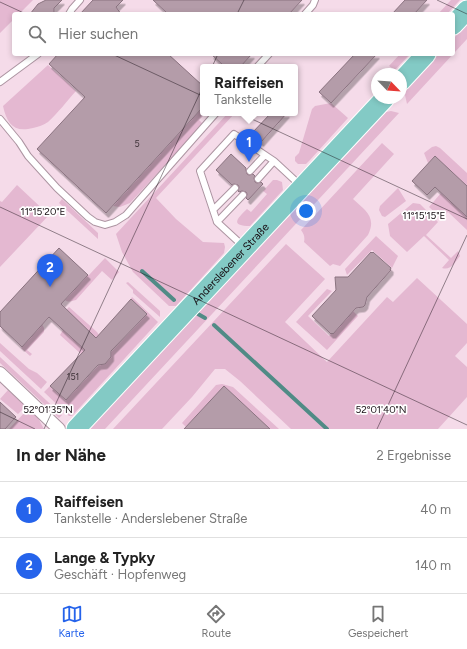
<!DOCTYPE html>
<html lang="de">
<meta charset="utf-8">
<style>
body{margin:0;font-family:Figtree,sans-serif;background:#f2f2f2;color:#222}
.compass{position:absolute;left:371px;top:68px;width:36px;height:36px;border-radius:50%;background:#fff;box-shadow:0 2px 6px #0003;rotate:115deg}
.you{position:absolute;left:306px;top:211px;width:14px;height:14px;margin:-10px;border:3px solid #fff;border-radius:50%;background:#1a73e8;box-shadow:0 0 0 6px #1a73e833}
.badge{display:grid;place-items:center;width:26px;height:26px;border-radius:50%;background:#2563eb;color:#fff;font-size:13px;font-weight:700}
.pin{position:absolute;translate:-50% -33px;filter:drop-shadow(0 1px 2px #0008)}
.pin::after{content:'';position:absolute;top:21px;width:14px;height:12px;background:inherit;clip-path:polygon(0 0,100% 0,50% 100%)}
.popup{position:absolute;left:200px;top:64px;width:98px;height:52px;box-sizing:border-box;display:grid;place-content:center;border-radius:4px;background:#fff;filter:drop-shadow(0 1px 3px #0005);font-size:13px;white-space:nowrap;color:#767676}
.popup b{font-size:15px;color:#222}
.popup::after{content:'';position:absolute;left:50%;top:100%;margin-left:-8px;border:8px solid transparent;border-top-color:#fff}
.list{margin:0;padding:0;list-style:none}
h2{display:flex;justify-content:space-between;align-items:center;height:52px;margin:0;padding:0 16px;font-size:17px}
h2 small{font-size:13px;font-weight:400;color:#767676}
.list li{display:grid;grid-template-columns:26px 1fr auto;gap:12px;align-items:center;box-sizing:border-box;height:56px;padding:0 16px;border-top:1px solid #e0e0e0}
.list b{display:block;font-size:15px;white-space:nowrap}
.list p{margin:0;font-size:13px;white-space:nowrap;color:#767676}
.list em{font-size:13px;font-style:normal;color:#767676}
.icon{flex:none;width:22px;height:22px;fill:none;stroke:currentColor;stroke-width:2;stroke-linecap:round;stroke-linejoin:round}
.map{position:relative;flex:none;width:467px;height:429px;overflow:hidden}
.search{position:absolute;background:#fff;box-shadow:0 2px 6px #0003;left:12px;right:12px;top:12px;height:44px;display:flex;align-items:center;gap:10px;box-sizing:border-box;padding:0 14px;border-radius:4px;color:#767676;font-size:15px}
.sheet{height:164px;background:#fff}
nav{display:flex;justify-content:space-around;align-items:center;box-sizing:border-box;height:56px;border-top:1px solid #e0e0e0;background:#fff;font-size:11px;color:#767676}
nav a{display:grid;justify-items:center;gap:2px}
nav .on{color:#2563eb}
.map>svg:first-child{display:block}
</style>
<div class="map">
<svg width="467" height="429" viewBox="0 0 467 429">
<defs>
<filter id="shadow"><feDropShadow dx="2.5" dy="4.5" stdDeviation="0" flood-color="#0004"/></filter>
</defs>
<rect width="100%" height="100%" fill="#f5dbe9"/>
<!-- green -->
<path fill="#e4b8d1" d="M0,0h33l-14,14h-5v5l-14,14z
M451,0h9l-13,14h-9z
M467,24v15l-60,65 -2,-9 2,-7 32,-34h14v-15z
M400,54h10l-15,16 -6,-4z
M48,65l22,20 6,6c-9,10 -18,22 -28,31 -4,3 -10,5 -15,6 -19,5 -26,-4 -30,-22z
M331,103l17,15 -38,42 -4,4h-8l-3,-3v-4l4,-4 13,-44 3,-3z
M203,107v6h3l-7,7 4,4 -73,79 -10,4 -7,-1z
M391,111l8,2 -294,316h-17l298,-317z
M228,113h7l-79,85 20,21 27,23 21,1 1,4 -1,6 -48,53h-7l-36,-34 -11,-20 -6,-18z
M382,143l12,11 -41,45c12,11 24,18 15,36l-28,31 -7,-2 -3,2 -26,-24c1,-5 0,-8 -3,-12z
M436,146l4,2 27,25v13l-32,-30 -7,7 -4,-10 8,-6z
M273,180h4l5,2 1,8 -33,36c-21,0 -12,-8 -3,-17l4,3 16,-18 -4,-3z
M17,185l32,30 -49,52v-66l2,1z
M398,188l8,13 -21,16 -3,-1 -3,-6 1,-4z
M441,193l26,24v13l-19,-18 -7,6 -12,-11z
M62,199l36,34v6l-39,-36z
M413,203l7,1 18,18 -12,13 25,23 7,-7 2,5c-5,6 -9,15 -18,12l7,-8 -25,-24 -17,16 -17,-16 -2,-12z
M376,236l22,20 -6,12 -20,-18 -25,25 -2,-6z
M286,244l39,35 -40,43 42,40 60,-65 6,5 24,-24 50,46v19l-12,13 12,11v30l-29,32h-147l-51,-48 -15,-12h-10l-23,28 -30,32h-49z
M105,258l14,14 -7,8 -10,-9 -26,29c-5,1 -7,3 -11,0l23,-25h1z
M128,282l32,29v6l-27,-24v-3l-7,-7z
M327,289l5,2 -24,25 21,20 24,-25 5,5 -31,34 -31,-28z
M132,297l26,25 -86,94h-3l-25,-24 6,-6 16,14 81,-86 -16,-15z
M69,307l28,25 2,3 -3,3 -30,-28z
M42,324l2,4v4l-17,18 5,4 -2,2 -9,-8z
M63,330l22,20 -4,4 -21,-19z
M0,343l29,26 8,4 10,9 -6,7 -41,-38z
M0,357l62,58 -3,3 -59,-55z
M222,384l11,3 46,42h-9l-46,-43 -38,41 -4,-4 34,-38z
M8,390l18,16 -8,8 -18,-15z
M28,409l10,9 6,11h-35z"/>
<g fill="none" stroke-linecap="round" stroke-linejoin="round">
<!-- stream -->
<path stroke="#508b86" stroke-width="4" d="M142,271l32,29
M198,314l7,4
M214,325l113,104"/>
</g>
<!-- building -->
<path fill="#b49ca9" stroke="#8a7380" filter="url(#shadow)" d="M46,0h16l-8,8v6h-24l8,-10z
M93,0h30l-7,7 5,7h-41z
M153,0h149l-13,14h-121z
M405,0h22l-13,14h-22z
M58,54h110l35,32v21l-97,106 -69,-64 48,-52 -36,-33z
M211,54h41l-12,13h-15z
M355,54h22l-46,49 -12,-11z
M271,113h16l-26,29 -9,-9z
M231,154l15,14v2l1,4 2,1 4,-1 2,2 -1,2 1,4 2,1 4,-1 2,2 -15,16 -2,-2 1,-4 -1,-2 -4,-1 -3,1 -1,-1 1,-4 -1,-2 -4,-1 -2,1 -16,-15z
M435,156l32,30v31l-32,-30 -8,8 -15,-14z
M59,248l29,27 -27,29 35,34 35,-39 16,15 -36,37v6l-6,7 -7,1 -32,35 -16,-14 35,-36 -36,-33 -27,30 -22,-21v-14z
M371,252l1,1 1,-1 18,16 -1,2h1l-24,27 -2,8 -2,2 -7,1 -23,26 -1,-1 -1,1 -19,-18 24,-26 -1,-13h13z
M224,386l46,43h-86z
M0,402l16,15 -11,12h-5z"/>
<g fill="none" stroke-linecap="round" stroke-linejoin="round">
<defs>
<path id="service" d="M69,14l3,-5 8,-9
M305,14l8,-9 2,-5
M257,67l12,-13
M0,82l38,-28
M0,119l19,23 9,14 29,32 31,29 7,5 10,3 10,-3 11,-7 90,-102
M250,171l15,-16
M258,179l16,-18 27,25
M243,195l-26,27 26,24
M213,210l22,-22
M217,222l-17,-51 34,-37 40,27"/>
<path id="minor" d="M0,373l59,56"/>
<g id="primary">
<path d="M453,25l14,-15"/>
<path d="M401,81l25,-27"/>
<path id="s1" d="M76,429l309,-331"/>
</g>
</defs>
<!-- service casing -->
<use href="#service" stroke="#ad95a2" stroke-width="8"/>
<!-- minor casing -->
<use href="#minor" stroke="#ad95a2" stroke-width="14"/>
<!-- primary casing -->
<use href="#primary" stroke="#fff" stroke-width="21"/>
<!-- service -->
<use href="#service" stroke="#fff" stroke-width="6"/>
<!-- minor -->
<use href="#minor" stroke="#fff" stroke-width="12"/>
<!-- primary -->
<use href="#primary" stroke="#83cac5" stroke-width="19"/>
</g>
<!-- ticks -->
<path fill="none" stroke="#170e13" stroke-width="1" stroke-opacity="0.45" d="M437,0l30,14M0,2l26,12M237,14l7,-14M112,54l355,165M0,207l467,218M0,412l35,17M44,429l174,-375M377,429l90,-194"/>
<g text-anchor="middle" stroke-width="3.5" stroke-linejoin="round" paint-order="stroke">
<!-- number labels -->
<g font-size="9" fill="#3e3238">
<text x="137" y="147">5</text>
<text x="73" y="380">151</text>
</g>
<!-- street labels -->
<g font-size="11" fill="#170e13" stroke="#fff">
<text dy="4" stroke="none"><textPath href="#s1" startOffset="226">Anderslebener Straße</textPath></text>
</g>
</g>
<g font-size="10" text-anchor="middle" fill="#170e13" stroke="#fff" stroke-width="3.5" stroke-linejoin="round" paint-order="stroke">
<text x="43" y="215">11°15'20"E</text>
<text x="424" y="219">11°15'15"E</text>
<text x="48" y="413">52°01'35"N</text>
<text x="381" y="413">52°01'40"N</text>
</g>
</svg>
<svg class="compass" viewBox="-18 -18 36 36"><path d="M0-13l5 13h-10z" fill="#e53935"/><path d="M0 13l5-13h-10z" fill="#767676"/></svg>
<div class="you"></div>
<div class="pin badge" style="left:249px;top:162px">1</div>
<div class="popup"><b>Raiffeisen</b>Tankstelle</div>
<div class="pin badge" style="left:50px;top:287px">2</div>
<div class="search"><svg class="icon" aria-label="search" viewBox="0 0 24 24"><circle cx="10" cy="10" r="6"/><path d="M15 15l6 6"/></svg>Hier suchen</div>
</div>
<section class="sheet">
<h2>In der Nähe<small>2 Ergebnisse</small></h2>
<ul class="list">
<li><span class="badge">1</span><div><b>Raiffeisen</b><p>Tankstelle · Anderslebener Straße</p></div><em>40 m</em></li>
<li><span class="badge">2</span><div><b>Lange &amp; Typky</b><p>Geschäft · Hopfenweg</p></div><em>140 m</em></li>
</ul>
</section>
<nav>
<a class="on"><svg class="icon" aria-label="map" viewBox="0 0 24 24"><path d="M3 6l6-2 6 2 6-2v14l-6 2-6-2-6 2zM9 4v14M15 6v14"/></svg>Karte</a>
<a><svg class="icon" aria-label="directions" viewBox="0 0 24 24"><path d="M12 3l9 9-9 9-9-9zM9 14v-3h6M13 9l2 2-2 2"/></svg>Route</a>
<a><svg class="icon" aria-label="saved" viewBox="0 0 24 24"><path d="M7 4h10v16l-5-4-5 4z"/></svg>Gespeichert</a>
</nav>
